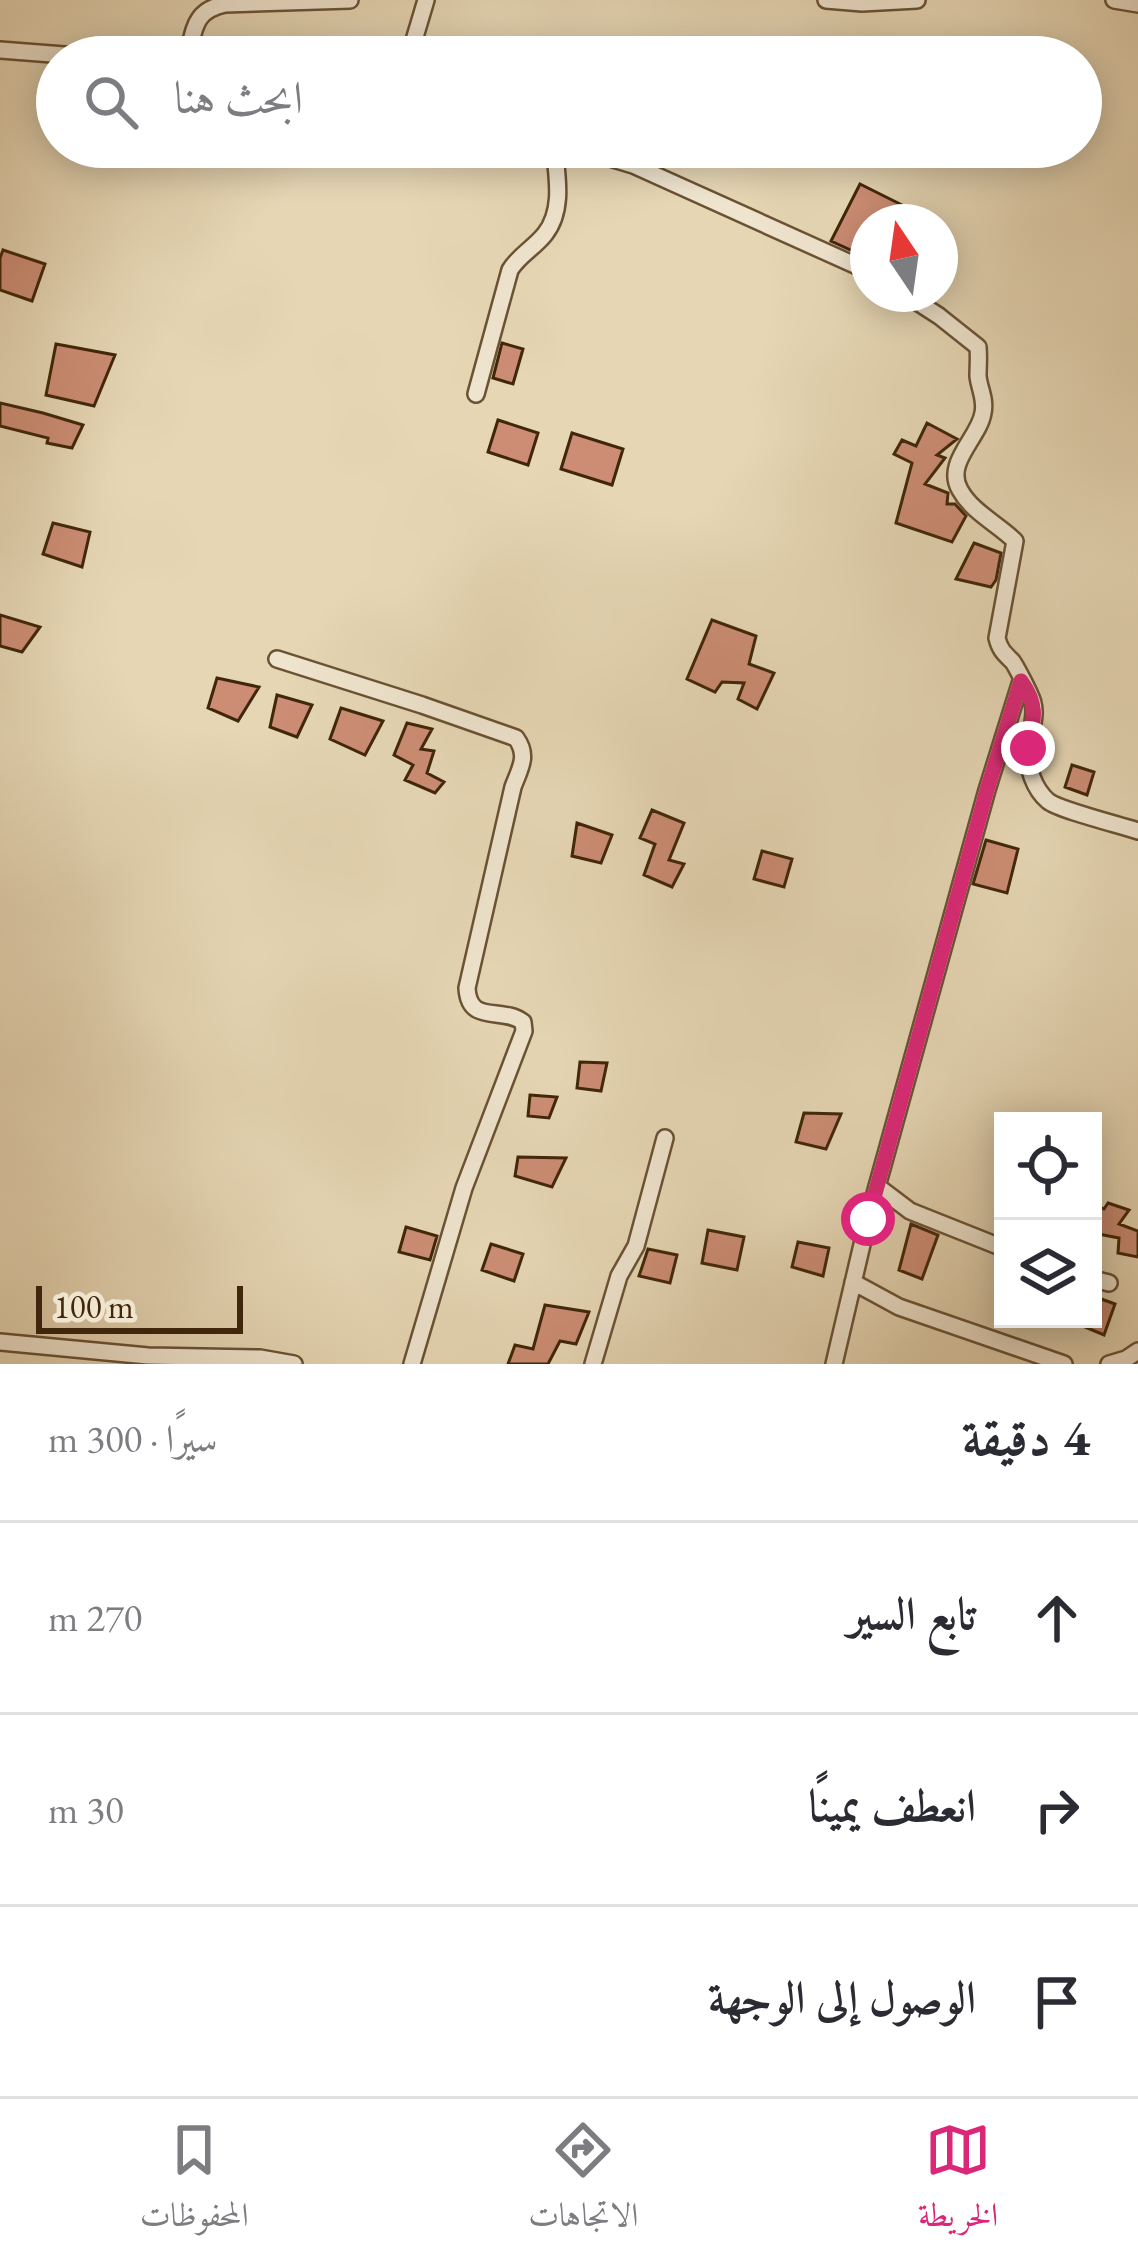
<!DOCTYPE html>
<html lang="ar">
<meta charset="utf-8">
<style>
body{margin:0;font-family:"EB Garamond",Amiri,serif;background:#f7f7f7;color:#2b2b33;direction:rtl}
.controls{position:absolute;right:36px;bottom:36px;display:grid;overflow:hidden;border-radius:0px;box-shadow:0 6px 30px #0003}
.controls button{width:108px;height:108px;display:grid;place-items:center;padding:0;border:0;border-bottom:3px solid #e1e1e2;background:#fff;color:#2b2b33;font:60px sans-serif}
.compass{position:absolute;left:850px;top:204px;width:108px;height:108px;border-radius:50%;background:#fff;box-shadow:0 6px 30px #0003;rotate:347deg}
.scale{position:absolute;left:36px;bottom:30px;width:207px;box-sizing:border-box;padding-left:12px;border:6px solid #40260a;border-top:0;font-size:33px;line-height:42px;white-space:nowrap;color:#40260a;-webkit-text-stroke:9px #efe4ce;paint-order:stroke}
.stop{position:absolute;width:36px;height:36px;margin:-27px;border:9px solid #db2777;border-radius:50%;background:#fff}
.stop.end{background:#db2777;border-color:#fff;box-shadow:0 3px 12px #0008}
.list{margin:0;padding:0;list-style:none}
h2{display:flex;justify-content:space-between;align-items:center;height:156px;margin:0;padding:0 48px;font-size:51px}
h2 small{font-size:39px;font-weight:400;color:#7c7c81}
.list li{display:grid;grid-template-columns:78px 1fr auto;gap:36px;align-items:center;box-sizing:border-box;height:192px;padding:0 48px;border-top:3px solid #e1e1e2}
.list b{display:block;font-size:45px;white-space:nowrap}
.list em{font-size:39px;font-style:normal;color:#7c7c81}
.icon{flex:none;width:66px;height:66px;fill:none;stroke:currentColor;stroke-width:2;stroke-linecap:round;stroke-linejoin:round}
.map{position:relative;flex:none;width:1138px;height:1364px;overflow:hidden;direction:ltr}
.search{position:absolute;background:#fff;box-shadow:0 6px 30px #0003;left:36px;right:36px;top:36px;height:132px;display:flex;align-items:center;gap:30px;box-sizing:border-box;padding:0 42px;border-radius:66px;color:#7c7c81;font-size:45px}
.sheet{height:732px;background:#fff}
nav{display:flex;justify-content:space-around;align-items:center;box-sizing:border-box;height:168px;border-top:3px solid #e1e1e2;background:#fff;font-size:33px;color:#7c7c81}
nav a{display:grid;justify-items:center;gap:6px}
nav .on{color:#db2777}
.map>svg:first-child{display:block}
</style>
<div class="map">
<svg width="1138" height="1364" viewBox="0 0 1138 1364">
<rect width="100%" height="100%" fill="#e6d6b4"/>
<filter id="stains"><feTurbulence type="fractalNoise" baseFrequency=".00167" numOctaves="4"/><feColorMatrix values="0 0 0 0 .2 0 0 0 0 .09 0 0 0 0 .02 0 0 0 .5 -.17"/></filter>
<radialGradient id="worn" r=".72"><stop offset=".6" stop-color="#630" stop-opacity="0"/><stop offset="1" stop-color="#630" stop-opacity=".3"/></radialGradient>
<!-- building -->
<path fill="#cc8d74" stroke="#40260a" stroke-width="3" d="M860,184l76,38h-68v36l-37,-17z
M3,250l42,14 -13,37 -32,-11v-32z
M502,343l21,6 -10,35 -20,-6z
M56,344l59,11 -21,51 -48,-11z
M0,403l43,10 40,12 -11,23 -25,-5 1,-5 -48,-12z
M498,420l40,13 -10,32 -40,-13z
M927,423l30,16 -20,16 8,3 -20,26 23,9 -1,11h8l11,12 -14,26 -56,-19 16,-60 -18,-9 8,-14 14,6z
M572,433l51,16 -11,36 -51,-16z
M53,523l37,9 -8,35 -39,-13z
M974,543l27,10 -5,27 -5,7 -35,-8z
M0,615l40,12 -18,25 -22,-6z
M712,620l44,16 -7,28 25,9 -17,36 -19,-10 6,-16 -22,-1 -7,10 -28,-13z
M217,678l42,9 -21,34 -30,-13z
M277,695l35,10 -15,32 -27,-10z
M341,708l42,13 -18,34 -35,-16z
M407,723l25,6 -11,20 13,2 -7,22 17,9 -9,11 -30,-13 8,-15 -19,-10z
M1072,765l22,7 -7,23 -22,-8z
M652,810l32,13 -15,37 15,4 -12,23 -28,-12 11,-31 -15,-6z
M577,823l35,12 -11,28 -29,-7z
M986,840l32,9 -11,44 -34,-9z
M762,851l30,8 -8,28 -30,-8z
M580,1062l27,1 -6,28 -24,-3z
M530,1095l27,2 -8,21 -21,-2z
M804,1113l37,1 -15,35 -30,-7z
M518,1157l48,1 -14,29 -37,-11z
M1108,1203l21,7 -10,14 19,7v26l-20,-4 1,-15 -26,-5v-28l11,4z
M911,1224l27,11 -16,44 -23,-9z
M406,1227l31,9 -7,24 -31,-8z
M708,1230l36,7 -7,33 -35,-7z
M798,1242l31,6 -6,28 -31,-9z
M491,1244l32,10 -9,27 -32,-11z
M648,1249l29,6 -7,28 -31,-7z
M1093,1296l22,8 -11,31 -38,-16h27z
M545,1305l44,7 -13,32 -16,-3 -12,23h-40l7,-19 18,4z"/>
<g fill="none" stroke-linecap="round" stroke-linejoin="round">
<defs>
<path id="minor" d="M826,0l36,3 55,-3
M1114,0l24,4
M0,50l90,7
M187,57c8,-28 6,-46 38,-53l125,-4
M409,57l17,-57
M573,147l60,18 235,106
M905,294l34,22 39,31c1,10 0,19 0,29 1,12 8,23 5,37 -4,25 -39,50 -23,77 12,22 38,34 55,51l-18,97c3,12 7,15 15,23 3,3 20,36 21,42 4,15 -4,31 -5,47 -1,18 6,39 20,51 11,9 72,24 90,30
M476,394l34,-124c9,-15 24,-22 35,-36 19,-24 12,-58 9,-87
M277,659l145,46 94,33c13,18 4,30 -3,49l-46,201c2,37 34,18 56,34l1,9 -60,157 -52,176
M877,1186l33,25 93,37
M1093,1279l16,4
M853,1282l46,25 165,57
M0,1342l148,14 112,2 34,6
M593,1364l26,-88 17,-30 29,-108
M834,1364l34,-145 119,-429 34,-109
M1109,1364l17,-5 12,-8"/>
</defs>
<!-- minor casing -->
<use href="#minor" stroke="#6a5234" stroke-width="20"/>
<!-- minor -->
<use href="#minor" stroke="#efe4ce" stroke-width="15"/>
</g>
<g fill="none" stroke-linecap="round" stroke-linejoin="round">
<!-- route -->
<path stroke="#db2777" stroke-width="15" d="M868,1219l119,-429 34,-109c18,25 13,39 7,67"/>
</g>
<rect width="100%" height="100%" filter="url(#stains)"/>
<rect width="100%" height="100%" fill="url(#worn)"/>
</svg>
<div class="controls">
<button><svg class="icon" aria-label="locate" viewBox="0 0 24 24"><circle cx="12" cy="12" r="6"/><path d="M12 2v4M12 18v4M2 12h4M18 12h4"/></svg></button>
<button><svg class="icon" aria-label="layers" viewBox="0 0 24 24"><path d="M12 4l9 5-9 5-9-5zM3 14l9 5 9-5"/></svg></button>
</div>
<svg class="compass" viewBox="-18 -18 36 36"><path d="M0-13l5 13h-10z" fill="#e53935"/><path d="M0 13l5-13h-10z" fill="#7c7c81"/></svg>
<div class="scale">100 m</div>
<div class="stop" style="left:868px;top:1219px"></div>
<div class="stop end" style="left:1028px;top:748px"></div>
<div class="search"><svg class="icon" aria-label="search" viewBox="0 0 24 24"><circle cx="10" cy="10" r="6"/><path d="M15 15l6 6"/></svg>ابحث هنا</div>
</div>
<section class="sheet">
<h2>4 دقيقة<small>سيرًا · 300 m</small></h2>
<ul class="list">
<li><svg class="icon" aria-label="ahead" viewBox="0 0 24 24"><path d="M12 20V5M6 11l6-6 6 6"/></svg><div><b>تابع السير</b></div><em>270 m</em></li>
<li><svg class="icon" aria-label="right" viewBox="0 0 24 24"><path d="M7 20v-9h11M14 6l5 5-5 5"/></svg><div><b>انعطف يمينًا</b></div><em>30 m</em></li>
<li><svg class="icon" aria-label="arrive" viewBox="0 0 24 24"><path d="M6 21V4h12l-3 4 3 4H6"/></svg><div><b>الوصول إلى الوجهة</b></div></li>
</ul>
</section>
<nav>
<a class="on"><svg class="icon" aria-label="map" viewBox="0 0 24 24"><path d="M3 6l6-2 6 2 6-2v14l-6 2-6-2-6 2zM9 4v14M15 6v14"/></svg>الخريطة</a>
<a><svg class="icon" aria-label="directions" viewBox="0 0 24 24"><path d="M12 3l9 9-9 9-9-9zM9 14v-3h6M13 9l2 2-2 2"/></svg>الاتجاهات</a>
<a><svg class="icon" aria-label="saved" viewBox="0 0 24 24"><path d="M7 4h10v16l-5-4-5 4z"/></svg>المحفوظات</a>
</nav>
